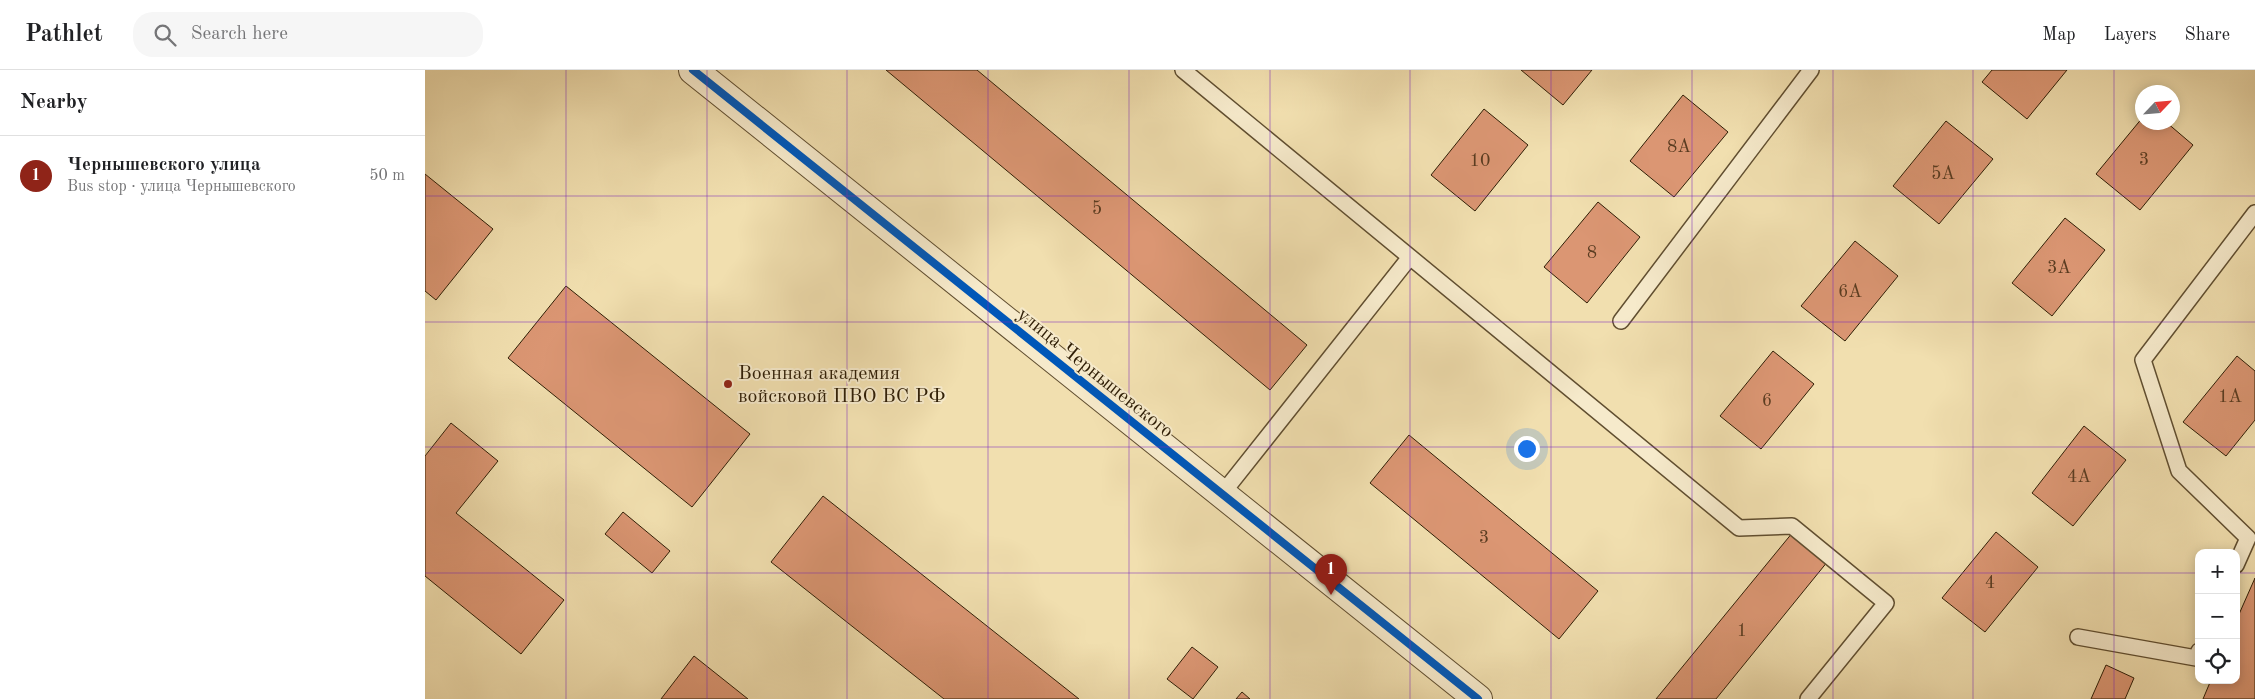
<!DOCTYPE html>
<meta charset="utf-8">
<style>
body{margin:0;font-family:"Old Standard TT",serif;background:#f6f6f6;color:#202124}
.controls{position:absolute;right:15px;bottom:15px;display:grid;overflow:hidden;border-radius:10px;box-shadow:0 2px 12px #0003}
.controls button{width:45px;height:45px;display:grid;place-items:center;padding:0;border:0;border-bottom:1px solid #e0e0e0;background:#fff;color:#202124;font:25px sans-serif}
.compass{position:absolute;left:1710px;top:15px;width:45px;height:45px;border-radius:50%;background:#fff;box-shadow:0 2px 12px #0003;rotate:64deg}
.you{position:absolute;left:1101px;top:378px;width:18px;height:18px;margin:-12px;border:4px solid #fff;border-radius:50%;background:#1a73e8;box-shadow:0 0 0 8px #1a73e833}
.badge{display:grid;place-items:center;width:32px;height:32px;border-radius:50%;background:#8f2418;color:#fff;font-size:16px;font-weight:700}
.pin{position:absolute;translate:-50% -41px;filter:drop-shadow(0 1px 2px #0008)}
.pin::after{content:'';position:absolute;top:26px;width:18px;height:15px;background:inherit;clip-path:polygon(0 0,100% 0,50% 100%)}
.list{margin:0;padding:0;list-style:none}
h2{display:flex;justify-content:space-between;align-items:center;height:65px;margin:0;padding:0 20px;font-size:21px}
h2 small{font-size:16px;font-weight:400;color:#757577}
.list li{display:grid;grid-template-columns:32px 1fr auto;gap:15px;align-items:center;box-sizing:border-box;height:80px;padding:0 20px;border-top:1px solid #e0e0e0}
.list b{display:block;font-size:19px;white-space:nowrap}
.list p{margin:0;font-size:16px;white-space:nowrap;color:#757577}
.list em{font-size:16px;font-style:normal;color:#757577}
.icon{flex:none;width:28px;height:28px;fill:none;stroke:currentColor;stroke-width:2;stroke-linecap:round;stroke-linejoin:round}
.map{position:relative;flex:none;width:1830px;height:629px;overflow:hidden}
header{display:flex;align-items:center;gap:30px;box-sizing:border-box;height:70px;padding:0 25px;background:#fff;border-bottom:1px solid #e0e0e0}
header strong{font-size:24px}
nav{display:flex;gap:28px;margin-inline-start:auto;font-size:18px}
.search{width:350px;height:45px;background:#f6f6f6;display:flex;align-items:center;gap:12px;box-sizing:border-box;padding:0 18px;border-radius:20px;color:#757577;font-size:19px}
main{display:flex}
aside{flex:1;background:#fff}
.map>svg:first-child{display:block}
</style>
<header>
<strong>Pathlet</strong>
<div class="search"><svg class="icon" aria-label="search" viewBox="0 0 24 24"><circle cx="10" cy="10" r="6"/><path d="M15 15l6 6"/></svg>Search here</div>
<nav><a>Map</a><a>Layers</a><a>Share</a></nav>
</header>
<main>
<aside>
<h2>Nearby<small></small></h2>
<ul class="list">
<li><span class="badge">1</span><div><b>Чернышевского улица</b><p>Bus stop · улица Чернышевского</p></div><em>50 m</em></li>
</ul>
</aside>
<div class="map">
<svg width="1830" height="629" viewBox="0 0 1830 629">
<rect width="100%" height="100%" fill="#f1dfaf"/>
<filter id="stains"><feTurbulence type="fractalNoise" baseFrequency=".004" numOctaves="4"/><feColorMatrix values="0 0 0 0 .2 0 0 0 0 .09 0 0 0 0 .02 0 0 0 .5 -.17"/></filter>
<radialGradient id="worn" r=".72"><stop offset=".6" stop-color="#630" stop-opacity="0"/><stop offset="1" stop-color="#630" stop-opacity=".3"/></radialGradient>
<!-- building -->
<path fill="#db9673" stroke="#2f1e06" d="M461,0h91l330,275 -37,45z
M1096,0h71l-29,35z
M1567,0h75l-40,49 -45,-37z
M1258,25l45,37 -54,65 -44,-36z
M1059,39l44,36 -53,66 -44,-36z
M1718,47v5h23l27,23 -53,65 -44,-36z
M1521,51l47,38 -54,65 -46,-38z
M0,104l68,55 -57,71 -11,-9z
M1173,132l42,35 -53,66 -43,-36z
M1640,148l40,32 -53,66 -40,-33z
M1430,171l43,35 -53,65 -44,-35z
M141,216l184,148 -58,73 -184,-149z
M1348,281l41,33 -53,65 -41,-33z
M1812,286l18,15v49l-29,36 -43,-34z
M26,353l47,38 -42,52 108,87 -43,54 -96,-78v-120z
M1659,356l42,34 -53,66 -41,-33z
M984,365l189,156 -39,48 -189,-156z
M398,426l256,203h-135l-173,-137z
M198,442l47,39 -18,22 -47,-39z
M1368,462l35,29 -112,138h-60z
M1571,462l42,35 -53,65 -43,-34z
M1830,508v121h-52l8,-19h25v-59z
M767,577l26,20 -25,32 -26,-20z
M269,586l54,43h-87z
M1681,595l28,13 -9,21h-34z
M817,622l8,7h-14z"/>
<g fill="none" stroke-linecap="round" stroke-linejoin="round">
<defs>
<path id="service" d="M758,0l556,458 53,-2 94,77 -78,96
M1196,251l190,-251
M797,424l188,-237
M1811,495l12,-27 -69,-67 -36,-111 112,-147
M1653,567l118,21 3,-7"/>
<path id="tertiary" d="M268,0l785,629"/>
</defs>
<!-- service casing -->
<use href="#service" stroke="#604e30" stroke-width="18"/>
<!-- tertiary casing -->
<use href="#tertiary" stroke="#604e30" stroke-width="30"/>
<!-- service -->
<use href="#service" stroke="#f6eacb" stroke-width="15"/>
<!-- tertiary -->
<use href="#tertiary" stroke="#f6eacb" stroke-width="28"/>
<defs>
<path id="cycleway" d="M268,0l785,629"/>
</defs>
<!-- cycleway casing -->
<use href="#cycleway" stroke="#f6eacb" stroke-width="11"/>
<!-- cycleway -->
<use href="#cycleway" stroke="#0057b8" stroke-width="8"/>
</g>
<!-- grid -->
<path fill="none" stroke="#7b2cbf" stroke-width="1" stroke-opacity="0.55" d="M141,0v629M282,0v629M422,0v629M563,0v629M704,0v629M845,0v629M985,0v629M1126,0v629M1267,0v629M1408,0v629M1548,0v629M1689,0v629M0,126h1830M0,252h1830M0,377h1830M0,503h1774M1811,503h19"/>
<!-- markers -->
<circle fill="#8f2418" stroke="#f6eacb" stroke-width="2" cx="303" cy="314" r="5"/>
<g text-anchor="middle" stroke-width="4" stroke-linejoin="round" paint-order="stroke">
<!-- number labels -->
<g font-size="18" fill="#5a3c21">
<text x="1254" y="82">8А</text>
<text x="1719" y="95">3</text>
<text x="1055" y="96">10</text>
<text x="1518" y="109">5А</text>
<text x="672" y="144">5</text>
<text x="1167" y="188">8</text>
<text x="1634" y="203">3А</text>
<text x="1425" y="227">6А</text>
<text x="1805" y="332">1А</text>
<text x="1342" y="336">6</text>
<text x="1654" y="412">4А</text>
<text x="1059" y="473">3</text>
<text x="1565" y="518">4</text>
<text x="1317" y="566">1</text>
</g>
<!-- poi labels -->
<g font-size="20" fill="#2f1e06" stroke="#f6eacb" text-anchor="start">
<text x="313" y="309">Военная академия<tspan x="313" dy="23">войсковой ПВО ВС РФ</tspan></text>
</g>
<!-- street labels -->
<g font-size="20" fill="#2f1e06" stroke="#f6eacb">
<text transform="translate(671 302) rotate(39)" y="7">улица Чернышевского</text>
</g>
</g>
<rect width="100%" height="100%" filter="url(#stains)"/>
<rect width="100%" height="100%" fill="url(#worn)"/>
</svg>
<div class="controls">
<button>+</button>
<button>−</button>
<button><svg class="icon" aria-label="locate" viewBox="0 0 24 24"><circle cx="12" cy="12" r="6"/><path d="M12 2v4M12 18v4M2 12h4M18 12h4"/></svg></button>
</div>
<svg class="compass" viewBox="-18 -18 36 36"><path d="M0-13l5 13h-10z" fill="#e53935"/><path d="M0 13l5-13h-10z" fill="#757577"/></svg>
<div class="you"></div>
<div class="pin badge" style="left:906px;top:525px">1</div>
</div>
</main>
